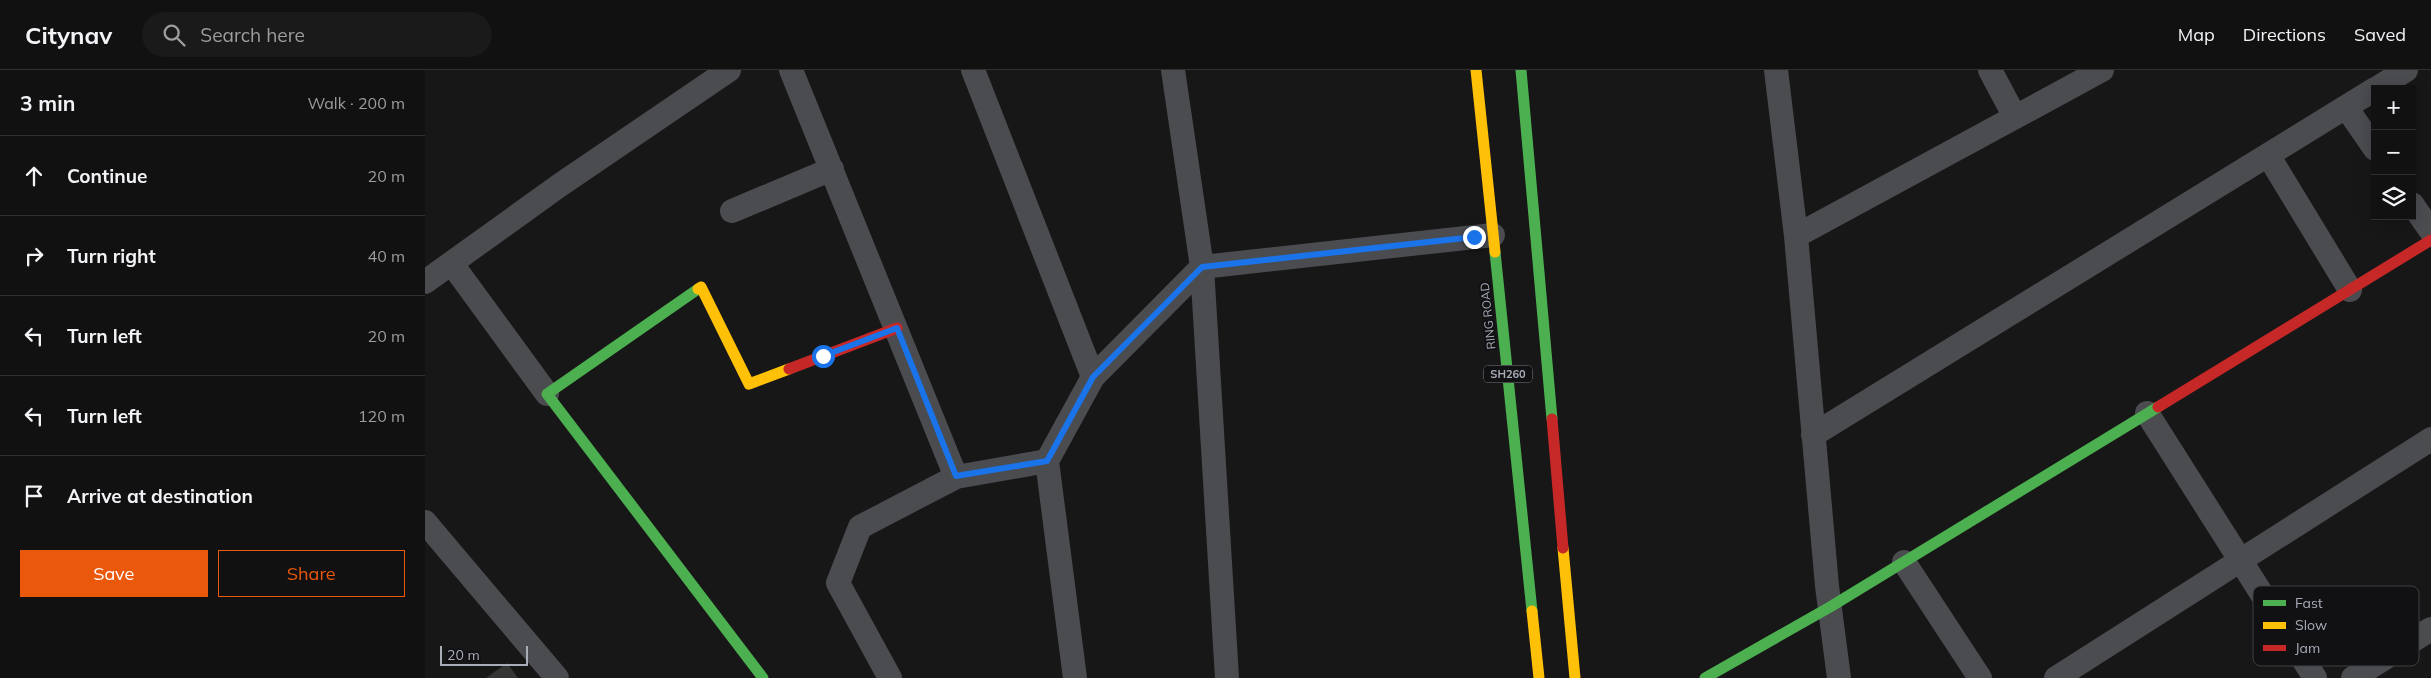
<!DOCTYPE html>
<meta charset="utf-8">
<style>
body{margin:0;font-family:Mulish,sans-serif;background:#1a1a1a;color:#f1f3f6}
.controls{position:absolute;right:15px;top:15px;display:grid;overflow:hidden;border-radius:0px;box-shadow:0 2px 12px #0003}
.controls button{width:45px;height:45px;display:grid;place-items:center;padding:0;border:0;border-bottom:1px solid #303131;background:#111;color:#f1f3f6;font:25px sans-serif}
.scale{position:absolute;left:15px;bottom:12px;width:88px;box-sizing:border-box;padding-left:5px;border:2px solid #a8adb8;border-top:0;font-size:14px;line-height:18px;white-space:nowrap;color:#a8adb8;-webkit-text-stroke:4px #111113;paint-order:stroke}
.stop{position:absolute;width:15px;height:15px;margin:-11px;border:4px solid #1a73e8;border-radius:50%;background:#fff}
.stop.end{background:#1a73e8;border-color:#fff;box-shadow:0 1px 5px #0008}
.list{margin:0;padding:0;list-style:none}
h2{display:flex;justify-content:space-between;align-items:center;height:65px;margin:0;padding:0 20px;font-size:21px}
h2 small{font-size:16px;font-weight:400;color:#9c9d9f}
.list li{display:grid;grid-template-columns:32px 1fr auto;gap:15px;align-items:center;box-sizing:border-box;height:80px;padding:0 20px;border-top:1px solid #303131}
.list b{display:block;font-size:19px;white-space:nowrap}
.list em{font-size:16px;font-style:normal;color:#9c9d9f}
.actions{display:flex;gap:10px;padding:15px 20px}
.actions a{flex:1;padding:11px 0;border:1px solid #ea580c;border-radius:0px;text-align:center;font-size:18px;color:#ea580c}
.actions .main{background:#ea580c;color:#fff}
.icon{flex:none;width:28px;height:28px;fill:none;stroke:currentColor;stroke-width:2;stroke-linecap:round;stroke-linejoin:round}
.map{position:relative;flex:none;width:2006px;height:608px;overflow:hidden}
header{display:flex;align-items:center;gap:30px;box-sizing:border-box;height:70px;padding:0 25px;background:#111;border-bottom:1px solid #303131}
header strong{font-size:24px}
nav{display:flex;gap:28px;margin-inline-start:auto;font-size:18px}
.search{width:350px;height:45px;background:#1a1a1a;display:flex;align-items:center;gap:12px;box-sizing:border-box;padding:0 18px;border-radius:28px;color:#9c9d9f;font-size:19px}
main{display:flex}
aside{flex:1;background:#111}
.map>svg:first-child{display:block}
</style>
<header>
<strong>Citynav</strong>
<div class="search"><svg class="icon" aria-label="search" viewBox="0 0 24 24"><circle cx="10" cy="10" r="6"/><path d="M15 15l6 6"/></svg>Search here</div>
<nav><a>Map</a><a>Directions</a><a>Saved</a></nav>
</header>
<main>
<aside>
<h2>3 min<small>Walk · 200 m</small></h2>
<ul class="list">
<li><svg class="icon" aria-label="ahead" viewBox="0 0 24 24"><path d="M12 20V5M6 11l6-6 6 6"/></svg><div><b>Continue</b></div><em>20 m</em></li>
<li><svg class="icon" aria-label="right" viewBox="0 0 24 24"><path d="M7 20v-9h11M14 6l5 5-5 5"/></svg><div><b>Turn right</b></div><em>40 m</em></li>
<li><svg class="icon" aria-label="left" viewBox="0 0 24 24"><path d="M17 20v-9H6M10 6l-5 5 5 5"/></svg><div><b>Turn left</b></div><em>20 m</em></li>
<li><svg class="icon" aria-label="left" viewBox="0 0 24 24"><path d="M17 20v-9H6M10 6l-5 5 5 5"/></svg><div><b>Turn left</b></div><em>120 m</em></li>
<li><svg class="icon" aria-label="arrive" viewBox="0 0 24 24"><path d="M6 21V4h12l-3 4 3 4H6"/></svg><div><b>Arrive at destination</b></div></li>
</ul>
<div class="actions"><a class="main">Save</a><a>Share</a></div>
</aside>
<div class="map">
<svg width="2006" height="608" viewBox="0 0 2006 608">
<rect width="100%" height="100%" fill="#171717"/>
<!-- building -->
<path fill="#353536" d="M82,593l11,15h-32z"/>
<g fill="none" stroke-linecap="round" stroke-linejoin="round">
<!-- street -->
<path stroke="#4b4c50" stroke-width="24" d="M366,0l165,407 91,-16
M548,0l120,307
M748,0l29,197 25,411
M1351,0l20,166
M1565,0l25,47
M1951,19l30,-19
M1921,37l29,42
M1843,85l82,135
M1987,134l19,27
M307,141l100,-42
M27,194l95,130
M0,212l135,-97 169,-115
M1722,343l168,265
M1388,365l562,-346
M0,452l132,156
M1479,492l76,116
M465,608l-52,-95 22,-56 96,-50
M650,608l-28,-217 46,-84 109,-110 291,-32
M1414,608l-12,-92 -31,-350 306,-166
M1631,608l375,-239
M1928,608l78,-49"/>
<!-- fast -->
<path stroke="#4caf50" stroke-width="11" d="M1096,0l31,349
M1070,182l37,359
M273,219l-151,105 216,284
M1280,608l125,-71 328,-200"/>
<!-- slow -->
<path stroke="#ffc107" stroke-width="11" d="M1051,0l19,182
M273,219l3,-2 48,97 40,-15
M1138,478l12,130
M1107,541l7,67"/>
<!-- jam -->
<path stroke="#c62828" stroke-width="11" d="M364,299l108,-41
M1733,337l273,-167
M1127,349l11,129"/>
</g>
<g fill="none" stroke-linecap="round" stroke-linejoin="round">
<!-- route -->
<path stroke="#1a73e8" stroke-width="6" d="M398,286l74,-28 59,148 91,-15 46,-84 109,-110 272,-30"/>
</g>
<g text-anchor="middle" stroke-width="4" stroke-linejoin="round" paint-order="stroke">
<!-- shield labels -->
<rect fill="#111113" stroke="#7b7e86" stroke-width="1" x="1059" y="295.5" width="48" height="17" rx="4"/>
<g font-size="11" font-weight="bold" fill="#a8adb8">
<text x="1083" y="308">SH260</text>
</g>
<!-- street labels -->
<g font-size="12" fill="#a8adb8" stroke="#111113">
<text transform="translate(1063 246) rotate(-96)" y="4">RING ROAD</text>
</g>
</g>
<!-- legend -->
<rect x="1828" y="516" width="166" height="80" rx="8" fill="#111113" stroke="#3e4045" stroke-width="1"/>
<rect x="1838" y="530" width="23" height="6" fill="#4caf50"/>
<rect x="1838" y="552" width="23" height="7" fill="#ffc107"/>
<rect x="1838" y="575" width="23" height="6" fill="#c62828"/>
<g font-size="14" fill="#a8adb8">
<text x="1870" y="538">Fast</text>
<text x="1870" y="560">Slow</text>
<text x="1870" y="583">Jam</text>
</g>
</svg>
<div class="controls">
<button>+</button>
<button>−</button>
<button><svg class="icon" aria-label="layers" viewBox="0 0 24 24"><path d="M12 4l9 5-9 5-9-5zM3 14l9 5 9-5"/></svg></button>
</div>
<div class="scale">20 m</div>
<div class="stop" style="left:398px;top:286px"></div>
<div class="stop end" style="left:1049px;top:167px"></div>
</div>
</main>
